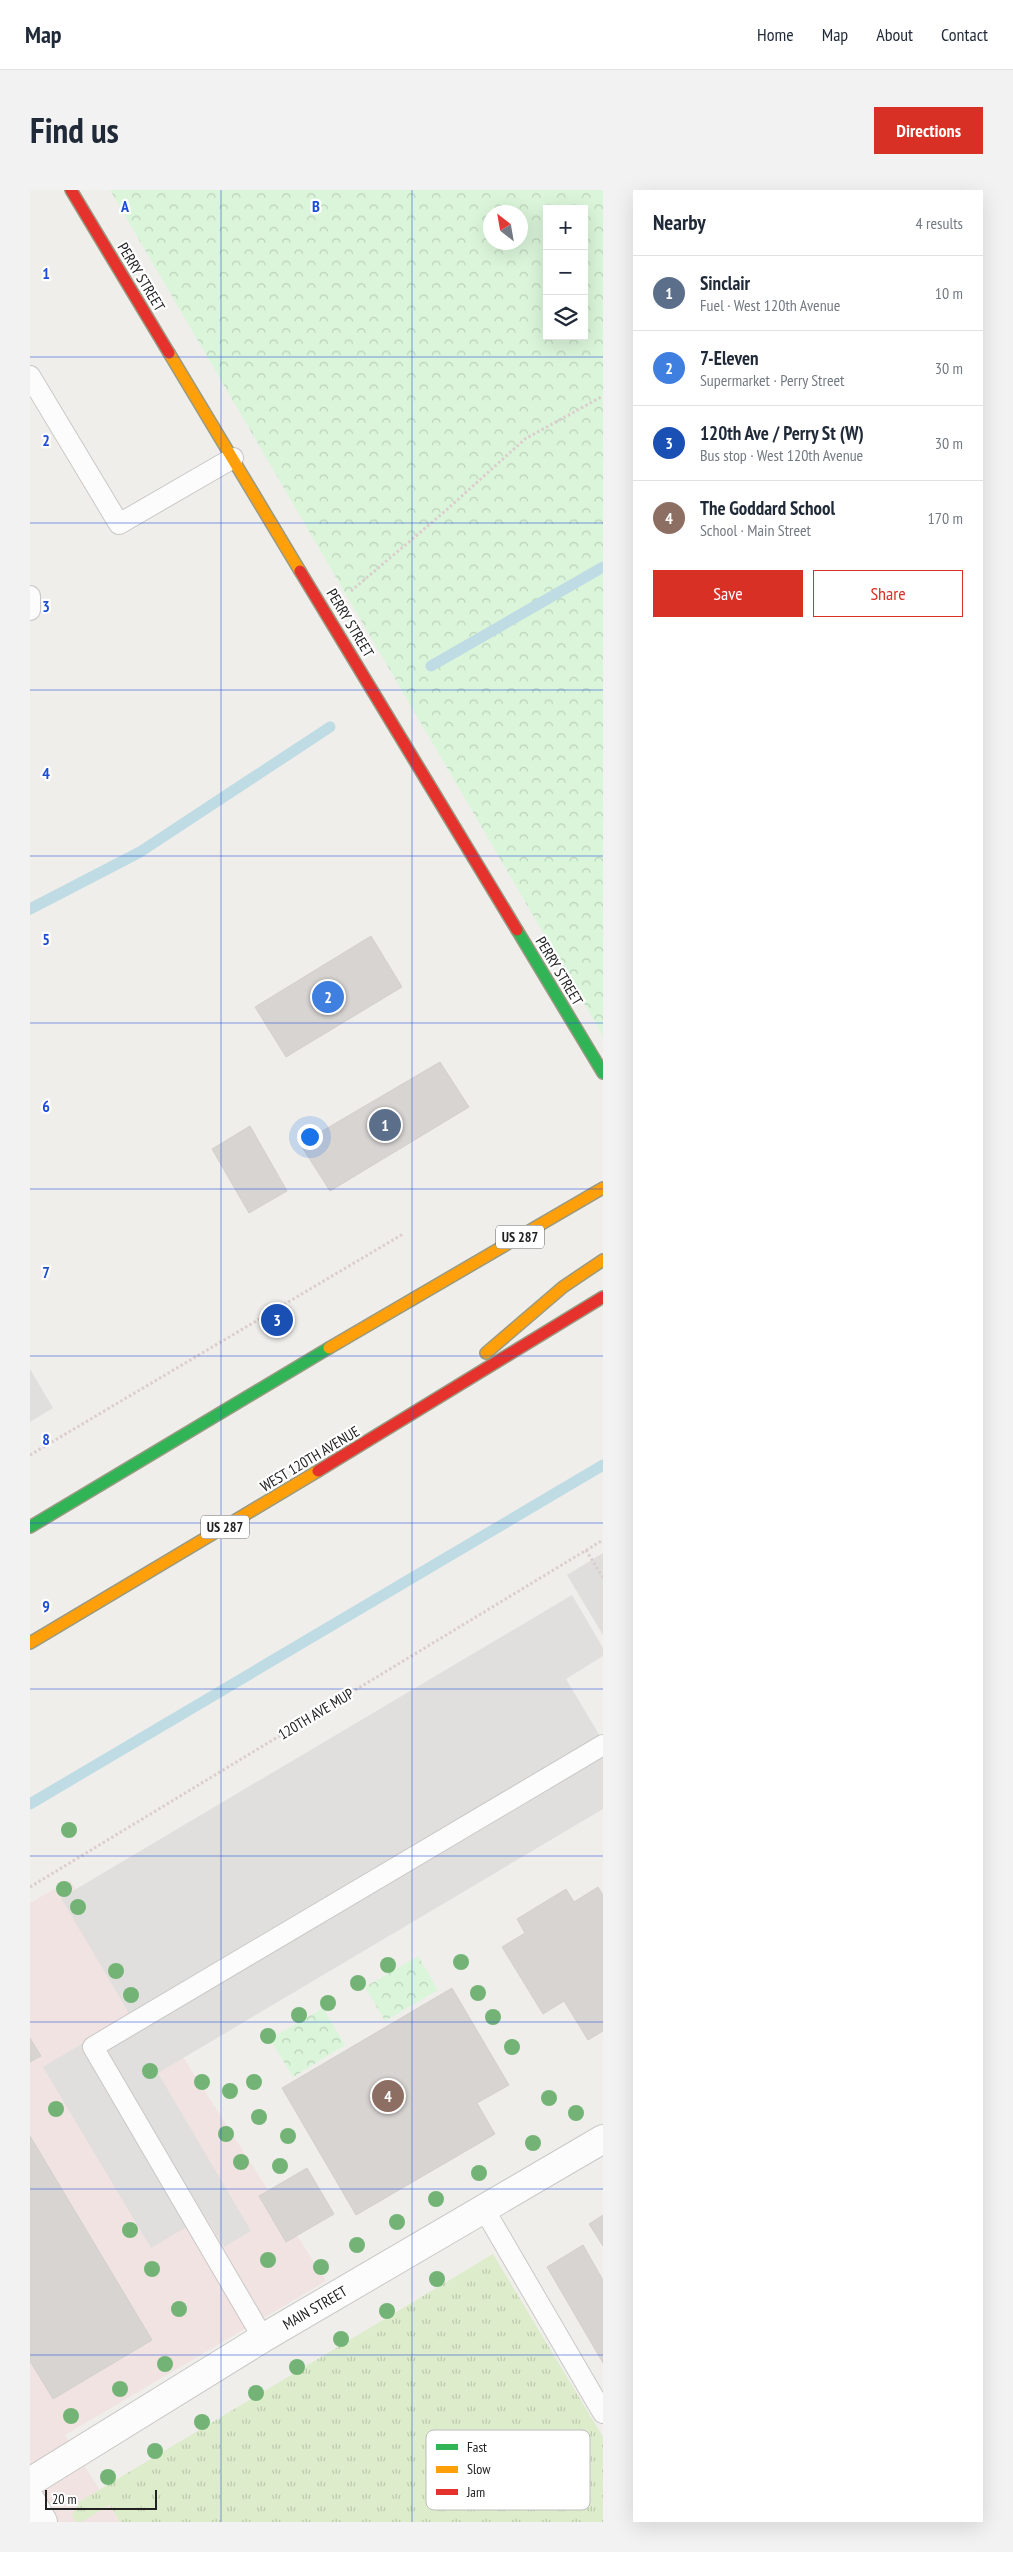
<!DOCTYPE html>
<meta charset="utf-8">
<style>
body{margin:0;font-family:"PT Sans Narrow",sans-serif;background:#f2f2f3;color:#1f2937}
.controls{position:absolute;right:15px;top:15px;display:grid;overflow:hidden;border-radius:0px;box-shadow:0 5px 20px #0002}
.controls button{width:45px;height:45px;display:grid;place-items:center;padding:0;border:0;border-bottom:1px solid #e0e1e3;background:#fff;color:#1f2937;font:25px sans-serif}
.compass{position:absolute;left:453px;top:15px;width:45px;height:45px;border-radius:50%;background:#fff;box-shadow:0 5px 20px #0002;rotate:329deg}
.scale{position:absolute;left:15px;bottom:12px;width:112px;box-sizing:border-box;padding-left:5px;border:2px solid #222;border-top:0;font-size:14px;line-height:18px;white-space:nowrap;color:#222;-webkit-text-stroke:4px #fff;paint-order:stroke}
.you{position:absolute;left:279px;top:946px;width:18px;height:18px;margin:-12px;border:4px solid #fff;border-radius:50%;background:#1a73e8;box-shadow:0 0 0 8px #1a73e833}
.badge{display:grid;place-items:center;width:32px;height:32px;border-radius:50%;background:#d93025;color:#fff;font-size:16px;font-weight:700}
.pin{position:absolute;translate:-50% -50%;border:2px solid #fff;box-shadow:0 1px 5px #0006}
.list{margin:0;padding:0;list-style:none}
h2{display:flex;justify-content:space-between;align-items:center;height:65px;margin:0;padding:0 20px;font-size:21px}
h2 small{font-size:16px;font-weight:400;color:#747a83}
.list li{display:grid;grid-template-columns:32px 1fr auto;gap:15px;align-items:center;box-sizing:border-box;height:75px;padding:0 20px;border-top:1px solid #e0e1e3}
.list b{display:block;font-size:19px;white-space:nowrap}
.list p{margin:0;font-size:16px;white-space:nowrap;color:#747a83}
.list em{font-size:16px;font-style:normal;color:#747a83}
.actions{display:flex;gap:10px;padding:15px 20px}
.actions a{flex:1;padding:11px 0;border:1px solid #d93025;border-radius:0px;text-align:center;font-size:18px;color:#d93025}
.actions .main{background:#d93025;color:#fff}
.icon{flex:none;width:28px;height:28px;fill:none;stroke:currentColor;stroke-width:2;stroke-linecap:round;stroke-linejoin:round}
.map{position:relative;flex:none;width:573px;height:2332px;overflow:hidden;border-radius:0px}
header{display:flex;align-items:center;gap:30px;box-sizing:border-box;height:70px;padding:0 25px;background:#fff;border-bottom:1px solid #e0e1e3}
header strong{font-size:24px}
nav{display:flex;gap:28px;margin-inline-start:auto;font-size:18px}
.intro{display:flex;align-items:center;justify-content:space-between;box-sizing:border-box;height:120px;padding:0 30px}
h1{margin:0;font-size:35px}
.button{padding:12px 22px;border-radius:0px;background:#d93025;color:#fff;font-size:18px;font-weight:700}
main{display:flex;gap:30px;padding:0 30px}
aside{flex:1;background:#fff;border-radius:0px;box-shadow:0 5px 20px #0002}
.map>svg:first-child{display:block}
</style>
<header>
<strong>Map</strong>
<nav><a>Home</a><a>Map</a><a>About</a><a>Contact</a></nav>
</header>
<div class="intro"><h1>Find us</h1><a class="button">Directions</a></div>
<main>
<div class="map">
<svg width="573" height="2332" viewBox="0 0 573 2332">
<defs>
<pattern id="grass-tufts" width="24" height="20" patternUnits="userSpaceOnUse" patternTransform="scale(1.25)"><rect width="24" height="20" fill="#ddeccb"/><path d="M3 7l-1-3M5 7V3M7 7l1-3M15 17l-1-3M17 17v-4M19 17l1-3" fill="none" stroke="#bdcaae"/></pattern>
<pattern id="park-crowns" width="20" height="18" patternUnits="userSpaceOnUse" patternTransform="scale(1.25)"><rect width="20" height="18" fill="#daf5da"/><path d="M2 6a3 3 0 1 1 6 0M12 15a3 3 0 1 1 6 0" fill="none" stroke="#bbd2bb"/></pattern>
</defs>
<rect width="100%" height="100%" fill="#f0eeeb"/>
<!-- residential -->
<path fill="#dfdedc" d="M573,1363v82l-36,-60z"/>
<!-- commercial -->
<path fill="#f1e3e1" d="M40,1690l256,401 -261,154 55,87h-90v-619z"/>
<!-- grass -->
<path fill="url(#grass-tufts)" d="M463,2064l110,183v85h-483l-10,-17 -29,17h-5l-4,-7 7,-13z"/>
<!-- park -->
<path fill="url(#park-crowns)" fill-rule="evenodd" d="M80,0h493v846l-34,-59zM517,19h37v127h-37zM460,22h30v30h-30z
M388,1766l20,34 -53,31 -20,-34z
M293,1818l22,37 -52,32 -23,-38z"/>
<!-- parking -->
<path fill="#e0dfde" d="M0,1179l23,39 -23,14z
M542,1405l31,53v8l-37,23 37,62v68l-445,264 93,158 -27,16 -19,-31 -54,32 -108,-181 87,-52 -69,-117z"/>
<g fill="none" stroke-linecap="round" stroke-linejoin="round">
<!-- stream -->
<path stroke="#bfdbe3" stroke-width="11" d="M401,476l172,-99
M0,719l110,-57 190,-125
M0,1614l573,-339"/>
</g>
<!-- building -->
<path fill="#d7d4d2" stroke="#d3d0cc" d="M341,746l31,51 -116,70 -31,-50z
M410,872l29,45 -139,84 -30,-47z
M220,936l37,65 -38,22 -37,-64z
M568,1697l5,8v136l-15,9 -24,-39 -21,13 -41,-67 23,-14 -8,-14 49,-30 8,13z
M422,1798l57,97 -32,18 18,31 -139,81 -74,-127z
M0,1848l11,18 -11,6z
M0,1946l122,204 -99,59 -23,-38z
M277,1978l27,46 -48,28 -27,-46z
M573,2025v31l-14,-22z
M553,2055l20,35v83l-56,-96z"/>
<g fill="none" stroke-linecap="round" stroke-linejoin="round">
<defs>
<path id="lane" d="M0,186l89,148 114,-66
M0,406v14
M454,2019l119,204
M233,2148l-170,-291 510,-302"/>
<path id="street" d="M0,2292l233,-144 340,-199
M0,2309l13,23"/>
<path id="fast" d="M487,740l86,143
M0,1337l299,-179"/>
<path id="slow" d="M139,163l131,218
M299,1158l274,-160
M456,1163l77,-66 40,-27
M0,1453l288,-172"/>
<path id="jam" d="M41,0l98,163
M270,381l217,359
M288,1281l285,-174"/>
</defs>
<!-- lane casing -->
<use href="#lane" stroke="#c9c8c7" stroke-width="22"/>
<!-- street casing -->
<use href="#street" stroke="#c9c8c7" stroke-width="30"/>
<!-- fast casing -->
<use href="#fast" stroke="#999a82" stroke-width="14"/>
<!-- slow casing -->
<use href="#slow" stroke="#999a82" stroke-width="14"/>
<!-- jam casing -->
<use href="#jam" stroke="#999a82" stroke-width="14"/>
<!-- path -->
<path stroke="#dccecd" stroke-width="3" stroke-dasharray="2.5 2.5" stroke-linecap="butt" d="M321,401l92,-78 82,-74 78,-43
M0,1265l373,-221
M556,1360l17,28
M0,1697l573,-347"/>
<!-- lane -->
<use href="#lane" stroke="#fdfcfc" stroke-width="20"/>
<!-- street -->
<use href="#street" stroke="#fdfcfc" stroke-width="28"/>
<!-- fast -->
<use href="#fast" stroke="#30b455" stroke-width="11"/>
<!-- slow -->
<use href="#slow" stroke="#ff9f0a" stroke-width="11"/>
<!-- jam -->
<use href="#jam" stroke="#e5322d" stroke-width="11"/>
</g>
<!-- trees -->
<g fill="#73b476">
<circle cx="39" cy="1640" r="8"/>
<circle cx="34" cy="1699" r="8"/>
<circle cx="48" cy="1717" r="8"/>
<circle cx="431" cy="1772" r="8"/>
<circle cx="358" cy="1775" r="8"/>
<circle cx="86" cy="1781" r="8"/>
<circle cx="328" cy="1793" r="8"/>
<circle cx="448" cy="1803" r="8"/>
<circle cx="101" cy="1805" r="8"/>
<circle cx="298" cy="1813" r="8"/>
<circle cx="269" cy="1825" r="8"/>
<circle cx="463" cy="1827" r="8"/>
<circle cx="238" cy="1846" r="8"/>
<circle cx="482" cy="1857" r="8"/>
<circle cx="120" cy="1881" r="8"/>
<circle cx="172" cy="1892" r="8"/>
<circle cx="224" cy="1892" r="8"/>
<circle cx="200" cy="1901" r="8"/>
<circle cx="519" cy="1908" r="8"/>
<circle cx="26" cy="1919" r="8"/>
<circle cx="546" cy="1923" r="8"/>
<circle cx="229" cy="1927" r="8"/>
<circle cx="196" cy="1944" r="8"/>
<circle cx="258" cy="1946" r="8"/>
<circle cx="503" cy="1953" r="8"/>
<circle cx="211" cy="1972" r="8"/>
<circle cx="250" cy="1976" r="8"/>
<circle cx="449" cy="1983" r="8"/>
<circle cx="406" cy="2009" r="8"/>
<circle cx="367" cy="2032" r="8"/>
<circle cx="100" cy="2040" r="8"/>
<circle cx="327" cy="2055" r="8"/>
<circle cx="238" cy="2070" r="8"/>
<circle cx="291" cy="2077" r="8"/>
<circle cx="122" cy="2079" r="8"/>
<circle cx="407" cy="2089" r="8"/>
<circle cx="149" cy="2119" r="8"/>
<circle cx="357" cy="2121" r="8"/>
<circle cx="311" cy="2149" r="8"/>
<circle cx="135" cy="2174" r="8"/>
<circle cx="267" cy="2177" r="8"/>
<circle cx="90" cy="2199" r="8"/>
<circle cx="226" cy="2203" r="8"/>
<circle cx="41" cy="2226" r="8"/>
<circle cx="172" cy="2232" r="8"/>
<circle cx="125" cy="2261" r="8"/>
<circle cx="78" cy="2287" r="8"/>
</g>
<!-- grid -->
<path fill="none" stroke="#1d4ed8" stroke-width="1" stroke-opacity="0.55" d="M191,0v2332M382,0v2332M0,167h573M0,333h573M0,500h573M0,666h573M0,833h573M0,999h573M0,1166h573M0,1333h573M0,1499h573M0,1666h573M0,1832h573M0,1999h573M0,2165h573"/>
<g text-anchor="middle" stroke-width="4.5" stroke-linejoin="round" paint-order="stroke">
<!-- shield labels -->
<g fill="#fff" stroke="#646464" stroke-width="1">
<rect x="466" y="1035.5" width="48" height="23" rx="4"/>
<rect x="171" y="1325.5" width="48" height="23" rx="4"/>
</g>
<g font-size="14" font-weight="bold" fill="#222">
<text x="490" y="1052">US 287</text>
<text x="195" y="1342">US 287</text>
</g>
<!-- street labels -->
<g font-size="15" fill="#222" stroke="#fff">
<text transform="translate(111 87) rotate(59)" y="5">PERRY STREET</text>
<text transform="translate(320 433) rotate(59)" y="5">PERRY STREET</text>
<text transform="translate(529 781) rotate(59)" y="5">PERRY STREET</text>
<text transform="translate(280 1269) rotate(-31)" y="5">WEST 120TH AVENUE</text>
<text transform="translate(286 1524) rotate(-31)" y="5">120TH AVE MUP</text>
<text transform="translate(285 2118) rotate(-30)" y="5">MAIN STREET</text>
</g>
</g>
<!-- legend -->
<rect x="396" y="2240" width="164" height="80" rx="8" fill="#fff" stroke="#bdbdbd" stroke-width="1"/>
<rect x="406" y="2254" width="22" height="6" fill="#30b455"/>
<rect x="406" y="2276" width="22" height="7" fill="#ff9f0a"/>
<rect x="406" y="2299" width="22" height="6" fill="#e5322d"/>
<g font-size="14" fill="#222">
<text x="437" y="2262">Fast</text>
<text x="437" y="2284">Slow</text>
<text x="437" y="2307">Jam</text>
</g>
<g font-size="16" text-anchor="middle" font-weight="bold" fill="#1d4ed8" stroke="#fff" stroke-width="4.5" stroke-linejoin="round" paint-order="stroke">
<text x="95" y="22">A</text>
<text x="286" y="22">B</text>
<text x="16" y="89">1</text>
<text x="16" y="256">2</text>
<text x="16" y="422">3</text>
<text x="16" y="589">4</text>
<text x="16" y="755">5</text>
<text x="16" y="922">6</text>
<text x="16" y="1088">7</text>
<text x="16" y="1255">8</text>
<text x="16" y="1422">9</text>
</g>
</svg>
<div class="controls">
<button>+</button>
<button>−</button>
<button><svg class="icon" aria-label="layers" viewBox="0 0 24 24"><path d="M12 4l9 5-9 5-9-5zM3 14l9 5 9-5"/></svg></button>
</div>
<svg class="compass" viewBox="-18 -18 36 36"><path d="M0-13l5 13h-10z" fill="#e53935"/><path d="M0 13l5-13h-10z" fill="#747a83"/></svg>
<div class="scale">20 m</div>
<div class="you"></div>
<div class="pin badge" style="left:355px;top:935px;background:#5c6f8a">1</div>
<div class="pin badge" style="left:298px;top:807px;background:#3f7fe0">2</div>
<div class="pin badge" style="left:247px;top:1130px;background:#1a4fb4">3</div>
<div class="pin badge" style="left:358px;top:1906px;background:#8d6e63">4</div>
</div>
<aside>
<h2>Nearby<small>4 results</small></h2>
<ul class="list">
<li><span class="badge" style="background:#5c6f8a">1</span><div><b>Sinclair</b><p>Fuel · West 120th Avenue</p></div><em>10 m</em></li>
<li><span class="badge" style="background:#3f7fe0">2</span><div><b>7-Eleven</b><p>Supermarket · Perry Street</p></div><em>30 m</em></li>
<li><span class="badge" style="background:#1a4fb4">3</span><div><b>120th Ave / Perry St (W)</b><p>Bus stop · West 120th Avenue</p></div><em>30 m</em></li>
<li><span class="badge" style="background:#8d6e63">4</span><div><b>The Goddard School</b><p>School · Main Street</p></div><em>170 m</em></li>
</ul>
<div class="actions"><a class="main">Save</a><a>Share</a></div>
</aside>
</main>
